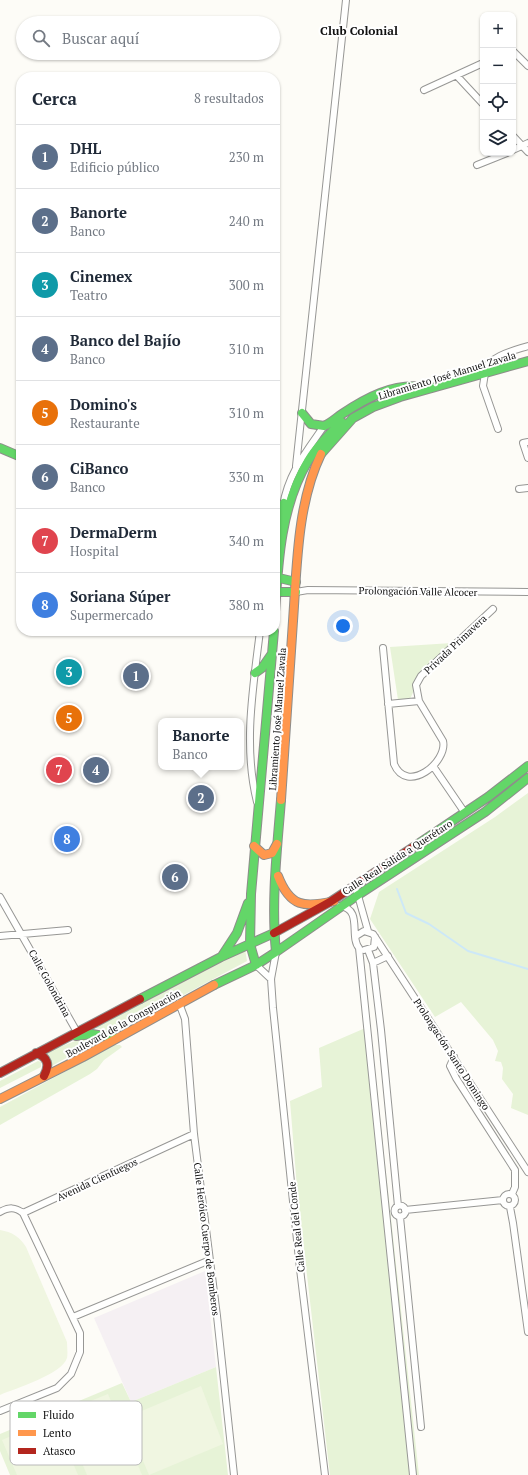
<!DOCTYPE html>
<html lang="es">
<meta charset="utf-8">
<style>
body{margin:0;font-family:"PT Serif",serif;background:#f2f2f3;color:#1f2937}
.controls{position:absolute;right:12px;top:12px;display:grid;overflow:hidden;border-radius:8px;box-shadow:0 1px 3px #0004}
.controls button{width:36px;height:36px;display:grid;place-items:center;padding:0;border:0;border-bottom:1px solid #e0e1e3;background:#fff;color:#1f2937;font:20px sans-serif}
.you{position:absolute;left:343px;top:626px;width:14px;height:14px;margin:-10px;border:3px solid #fff;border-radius:50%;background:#1a73e8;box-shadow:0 0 0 6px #1a73e833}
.badge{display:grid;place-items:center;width:26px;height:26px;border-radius:50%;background:#d93025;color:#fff;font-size:13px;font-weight:700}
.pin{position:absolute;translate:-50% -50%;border:2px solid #fff;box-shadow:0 1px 4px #0006}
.popup{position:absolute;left:158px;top:718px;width:86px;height:52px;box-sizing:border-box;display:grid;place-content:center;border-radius:8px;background:#fff;filter:drop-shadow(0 1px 3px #0005);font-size:13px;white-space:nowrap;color:#747a83}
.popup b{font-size:15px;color:#1f2937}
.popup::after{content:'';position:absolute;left:50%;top:100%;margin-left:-8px;border:8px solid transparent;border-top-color:#fff}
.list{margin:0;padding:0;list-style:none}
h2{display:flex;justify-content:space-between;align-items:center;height:52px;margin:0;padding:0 16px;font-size:17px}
h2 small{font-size:13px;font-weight:400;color:#747a83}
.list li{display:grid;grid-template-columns:26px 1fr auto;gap:12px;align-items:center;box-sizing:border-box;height:64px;padding:0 16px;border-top:1px solid #e0e1e3}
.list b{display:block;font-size:15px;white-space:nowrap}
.list p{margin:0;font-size:13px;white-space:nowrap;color:#747a83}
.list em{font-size:13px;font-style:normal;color:#747a83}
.icon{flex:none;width:22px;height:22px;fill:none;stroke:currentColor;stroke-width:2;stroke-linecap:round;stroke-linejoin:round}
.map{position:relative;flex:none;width:528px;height:1475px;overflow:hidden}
.search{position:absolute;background:#fff;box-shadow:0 1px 3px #0004;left:16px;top:16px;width:264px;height:44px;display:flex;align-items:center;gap:10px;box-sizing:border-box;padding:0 14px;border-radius:22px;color:#747a83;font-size:15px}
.panel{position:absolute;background:#fff;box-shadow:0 1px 3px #0004;left:16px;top:72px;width:264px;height:564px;border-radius:16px}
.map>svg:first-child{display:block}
</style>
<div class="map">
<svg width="528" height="1475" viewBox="0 0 528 1475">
<rect width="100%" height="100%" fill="#fdfcf7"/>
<!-- industrial -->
<path fill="#f5f0f3" d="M205,1271l11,96 -85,35 -37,-84z"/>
<!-- green -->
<path fill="#e7f3d7" d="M452,643l-29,28 -13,28 -12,1 -8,-53z
M528,793v322l-17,-7 2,-14 -11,-15 1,-11 -2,-6 -6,-1 3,-10 -5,-11 -32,-38 -26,15 -65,-98 9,-27 116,-75z
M245,949l2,12 -136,73 -10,-5 -6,-1z
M370,1026l49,449h-89l-33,-287 -7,-87 32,-14 -3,-39z
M104,1037l-54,30 -6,-14 39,-15z
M114,1045h6l2,2 -18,13 -7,9 -7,5 -90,51v-18z
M38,1061l3,1v5l-41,21v-7z
M216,1367l12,108h-218l-10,-24v-17l122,-51 9,19z"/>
<!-- pitch -->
<path fill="#f0f6e1" d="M0,1230c12,2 20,7 26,17l41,95c0,5 1,11 0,16 -6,17 -51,30 -67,37z
M201,1386l22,58 -74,31 -24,-57z
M108,1394l34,81h-55l-26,-62z
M54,1418l24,57h-61l-15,-35z"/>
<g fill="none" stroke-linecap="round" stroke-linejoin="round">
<!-- stream -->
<path stroke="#cde8f7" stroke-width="2" d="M397,889l9,24 23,11 39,27 60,18"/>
<defs>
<path id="street" d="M513,51l15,15
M457,76l26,28
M424,90l59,-27
M513,136l15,16
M513,150l15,-7
M477,165l30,-12
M482,371c12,-16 27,-19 46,-25
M485,373l-2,13 15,43
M528,442l-5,1 5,15
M296,466l50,-466
M519,489l9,-1
M283,506c5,-32 23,-54 41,-80
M296,592l12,-2 220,2
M383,648l11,116c13,31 54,-2 49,-23l-24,-40 -3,-16 5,-9 72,-67
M388,704l31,-3
M433,766l32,47
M257,802c-14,-56 -4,-114 3,-171
M357,892l11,39
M0,897l77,135
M340,906c23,3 9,31 19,42l54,527
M0,936l68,-6
M356,936l8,-5 9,3 155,238
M364,950l10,-3 1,-10
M368,950l5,13 8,67 17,176
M276,952l-5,27 2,29 27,261 25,206
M373,963l15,-7
M256,965l15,14
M179,1003l6,16 9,115 23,182 17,159
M454,1057l-4,9 6,12 59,92v17l-3,7
M503 1200a6 6 0 1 1 12 0a6 6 0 1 1-12 0Z
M394.5 1211a5.5 5.5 0 1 1 11 0a5.5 5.5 0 1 1-11 0Z
M510,1207l3,16 15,109
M405,1210l98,-10
M0,1212c9,-5 15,-5 23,1l171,-79
M400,1217l21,210
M73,1317l137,-57
M0,1411l57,-23 14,-14 9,-22v-19l-57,-120"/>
<path id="fast" d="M302,413l9,11 13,2c7,-3 12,-8 18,-12 24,-16 51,-31 81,-27
M0,448l21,9
M321,454l32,-36 20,-11 27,-10 128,-36
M275,540l4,-28 5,-9
M275,577l21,5
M275,592h21
M275,612c3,-51 6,-106 33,-151 9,-15 21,-27 34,-39
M255,673l7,-5 9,-13
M415,846l73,-49 40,-31
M276,952l82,-57 127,-83 43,-34
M222,956l15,-23 11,-30
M256,965l-6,-21 1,-50 23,-263
M214,985l42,-20 20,-13c-5,-50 1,-102 5,-152
M140,999l81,-42 53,-24
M76,1036l16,-2 24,4"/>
<path id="slow" d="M281,800c4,-60 8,-120 12,-179 4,-55 4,-117 28,-167
M254,846l10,9 8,-2 5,-9
M278,876c12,31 26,32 56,25
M0,1099l83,-42 131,-72"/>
<path id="jam" d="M274,933l56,-31 85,-56
M36,1053c12,4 14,12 8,23
M0,1073l140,-74"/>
</defs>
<!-- street casing -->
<use href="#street" stroke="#979795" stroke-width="8"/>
<!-- fast casing -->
<use href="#fast" stroke="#8e8d8b" stroke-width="10"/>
<!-- slow casing -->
<use href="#slow" stroke="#8e8d8b" stroke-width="10"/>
<!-- jam casing -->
<use href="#jam" stroke="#8e8d8b" stroke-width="10"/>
<!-- street -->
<use href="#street" stroke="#fffffe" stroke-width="6"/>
<!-- fast -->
<use href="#fast" stroke="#63d668" stroke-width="8"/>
<!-- slow -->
<use href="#slow" stroke="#ff974d" stroke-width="8"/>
<!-- jam -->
<use href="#jam" stroke="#b3261e" stroke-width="8"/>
</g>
<g text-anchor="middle" stroke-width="4" stroke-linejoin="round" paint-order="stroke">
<!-- street labels -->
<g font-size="10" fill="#111" stroke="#fff">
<text transform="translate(447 375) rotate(-17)" y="4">Libramiento José Manuel Zavala</text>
<text transform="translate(418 591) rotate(1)" y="4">Prolongación Valle Alcocer</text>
<text transform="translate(455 644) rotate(-43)" y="4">Privada Primavera</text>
<text transform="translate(277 719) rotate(-86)" y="4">Libramiento José Manuel Zavala</text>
<text transform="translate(397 857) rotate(-33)" y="4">Calle Real Salida a Querétaro</text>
<text transform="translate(50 983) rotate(61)" y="4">Calle Golondrina</text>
<text transform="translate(123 1023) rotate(-29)" y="4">Boulevard de la Conspiración</text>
<text transform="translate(452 1054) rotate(57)" y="4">Prolongación Santo Domingo</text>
<text transform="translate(97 1179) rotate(-25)" y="4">Avenida Cienfuegos</text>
<text transform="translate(296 1227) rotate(-96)" y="4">Calle Real del Conde</text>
<text transform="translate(207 1239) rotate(83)" y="4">Calle Heróico Cuerpo de Bomberos</text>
</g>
<!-- quarter labels -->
<g font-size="12" font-weight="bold" fill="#111" stroke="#fff">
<text x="359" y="35">Club Colonial</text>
</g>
</g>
<!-- legend -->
<rect x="10" y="1401" width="132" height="64" rx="6" fill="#fff" stroke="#b8b8b8" stroke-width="1"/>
<rect x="18" y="1412" width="18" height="6" fill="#63d668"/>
<rect x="18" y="1430" width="18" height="6" fill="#ff974d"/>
<rect x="18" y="1448" width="18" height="6" fill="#b3261e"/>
<g font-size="11" fill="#111">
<text x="43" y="1419">Fluido</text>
<text x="43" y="1437">Lento</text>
<text x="43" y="1455">Atasco</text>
</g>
</svg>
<div class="controls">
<button>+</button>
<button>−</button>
<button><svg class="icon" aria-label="locate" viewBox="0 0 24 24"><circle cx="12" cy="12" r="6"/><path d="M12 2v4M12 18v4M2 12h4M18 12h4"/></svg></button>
<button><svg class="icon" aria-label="layers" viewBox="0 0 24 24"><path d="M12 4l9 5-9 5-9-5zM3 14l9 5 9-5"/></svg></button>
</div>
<div class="you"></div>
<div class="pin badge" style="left:136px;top:676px;background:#5c6f8a">1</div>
<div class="pin badge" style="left:201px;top:798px;background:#5c6f8a">2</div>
<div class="popup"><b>Banorte</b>Banco</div>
<div class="pin badge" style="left:69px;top:672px;background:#0f9aa8">3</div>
<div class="pin badge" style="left:96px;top:770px;background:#5c6f8a">4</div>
<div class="pin badge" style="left:69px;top:718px;background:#e8710a">5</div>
<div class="pin badge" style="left:175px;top:877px;background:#5c6f8a">6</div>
<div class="pin badge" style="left:59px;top:770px;background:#e0444e">7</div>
<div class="pin badge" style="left:67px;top:839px;background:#3f7fe0">8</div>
<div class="search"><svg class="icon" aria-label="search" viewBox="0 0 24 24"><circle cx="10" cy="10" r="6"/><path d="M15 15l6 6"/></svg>Buscar aquí</div>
<section class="panel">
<h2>Cerca<small>8 resultados</small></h2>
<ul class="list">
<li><span class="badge" style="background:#5c6f8a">1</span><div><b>DHL</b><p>Edificio público</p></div><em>230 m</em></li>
<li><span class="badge" style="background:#5c6f8a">2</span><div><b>Banorte</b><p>Banco</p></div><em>240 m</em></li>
<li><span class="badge" style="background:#0f9aa8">3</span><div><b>Cinemex</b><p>Teatro</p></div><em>300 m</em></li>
<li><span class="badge" style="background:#5c6f8a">4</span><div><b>Banco del Bajío</b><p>Banco</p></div><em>310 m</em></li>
<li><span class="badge" style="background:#e8710a">5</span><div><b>Domino's</b><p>Restaurante</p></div><em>310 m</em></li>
<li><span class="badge" style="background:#5c6f8a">6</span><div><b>CiBanco</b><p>Banco</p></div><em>330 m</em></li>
<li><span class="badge" style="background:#e0444e">7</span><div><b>DermaDerm</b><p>Hospital</p></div><em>340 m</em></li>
<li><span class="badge" style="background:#3f7fe0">8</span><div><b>Soriana Súper</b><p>Supermercado</p></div><em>380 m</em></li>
</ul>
</section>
</div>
